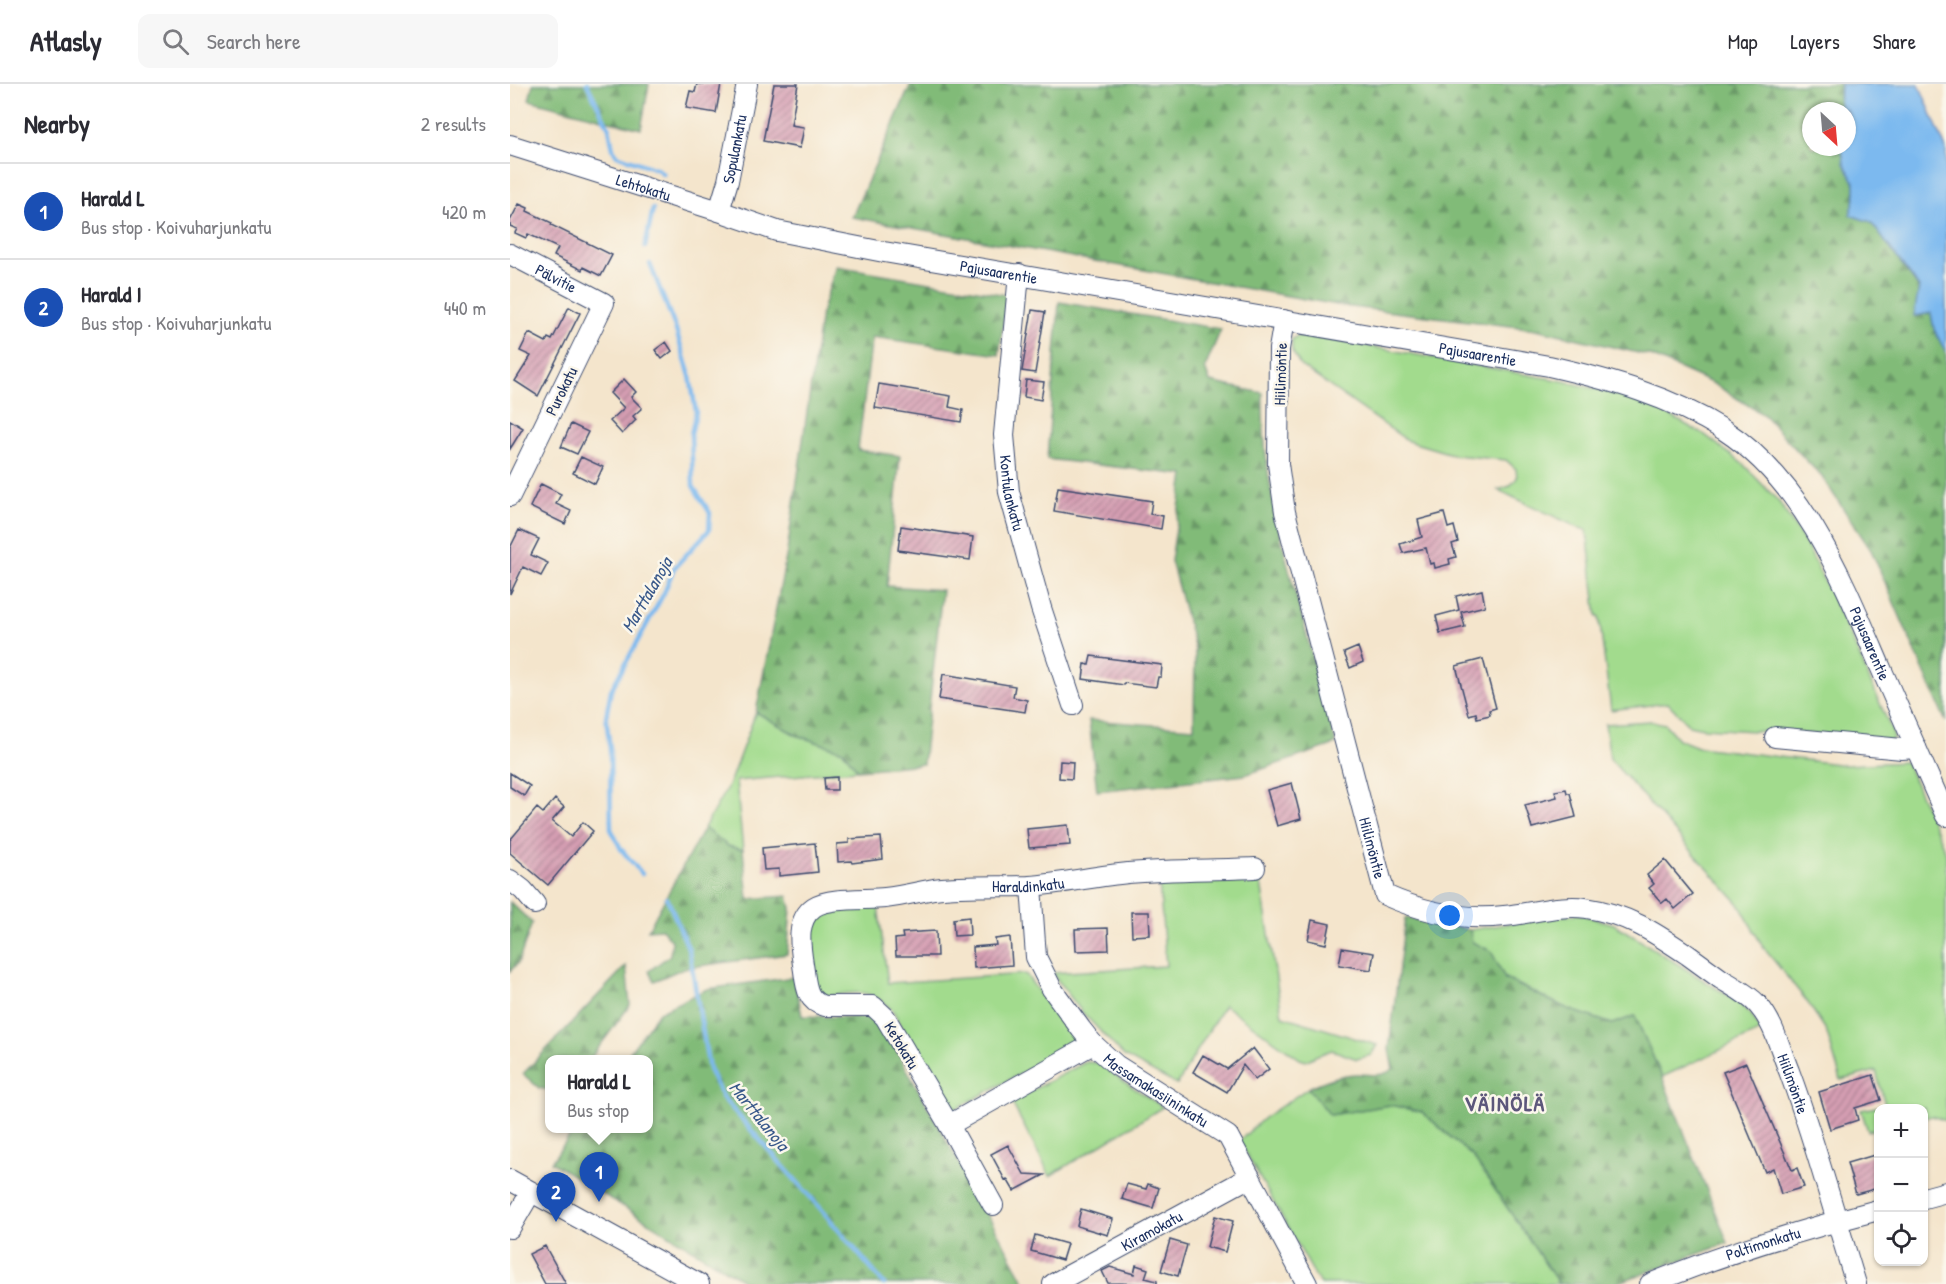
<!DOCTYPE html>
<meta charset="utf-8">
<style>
body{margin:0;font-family:"Patrick Hand",sans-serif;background:#f7f7f7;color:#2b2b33}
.controls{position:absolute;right:18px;bottom:18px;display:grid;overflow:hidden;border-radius:12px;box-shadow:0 2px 4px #0004}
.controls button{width:54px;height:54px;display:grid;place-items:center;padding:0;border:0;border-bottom:2px solid #e1e1e2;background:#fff;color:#2b2b33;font:30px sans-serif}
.compass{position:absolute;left:1292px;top:18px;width:54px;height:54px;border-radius:50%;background:#fff;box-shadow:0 2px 4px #0004;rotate:154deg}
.you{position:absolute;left:940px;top:832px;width:21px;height:21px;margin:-15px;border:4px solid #fff;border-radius:50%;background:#1a73e8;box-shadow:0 0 0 9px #1a73e833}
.badge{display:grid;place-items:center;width:39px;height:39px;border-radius:50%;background:#d1495b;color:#fff;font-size:20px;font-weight:700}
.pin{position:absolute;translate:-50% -50px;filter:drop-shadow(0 2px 3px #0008)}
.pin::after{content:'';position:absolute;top:32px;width:21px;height:18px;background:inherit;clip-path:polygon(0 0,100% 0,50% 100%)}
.popup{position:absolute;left:35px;top:971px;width:108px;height:78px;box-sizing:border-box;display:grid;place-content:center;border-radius:12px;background:#fff;filter:drop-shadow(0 2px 4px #0005);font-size:20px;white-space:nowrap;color:#7c7c81}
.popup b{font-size:22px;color:#2b2b33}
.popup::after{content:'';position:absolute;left:50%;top:100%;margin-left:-12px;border:12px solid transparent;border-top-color:#fff}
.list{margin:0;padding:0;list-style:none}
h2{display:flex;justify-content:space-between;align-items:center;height:78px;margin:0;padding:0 24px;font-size:26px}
h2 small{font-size:20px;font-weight:400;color:#7c7c81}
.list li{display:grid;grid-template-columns:39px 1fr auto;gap:18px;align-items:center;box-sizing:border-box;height:96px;padding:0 24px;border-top:2px solid #e1e1e2}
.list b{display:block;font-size:22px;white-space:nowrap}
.list p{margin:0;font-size:20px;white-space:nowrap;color:#7c7c81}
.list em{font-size:20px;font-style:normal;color:#7c7c81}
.icon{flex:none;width:33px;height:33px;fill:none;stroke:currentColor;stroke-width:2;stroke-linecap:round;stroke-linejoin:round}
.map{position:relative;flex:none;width:1436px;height:1200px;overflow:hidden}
header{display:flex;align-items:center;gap:36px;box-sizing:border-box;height:84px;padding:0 30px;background:#fff;border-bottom:2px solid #e1e1e2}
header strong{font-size:28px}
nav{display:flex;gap:33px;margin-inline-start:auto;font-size:21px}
.search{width:420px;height:54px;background:#f7f7f7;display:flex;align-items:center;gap:15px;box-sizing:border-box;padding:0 21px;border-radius:12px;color:#7c7c81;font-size:22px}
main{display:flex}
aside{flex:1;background:#fff}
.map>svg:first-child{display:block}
</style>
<header>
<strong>Atlasly</strong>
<div class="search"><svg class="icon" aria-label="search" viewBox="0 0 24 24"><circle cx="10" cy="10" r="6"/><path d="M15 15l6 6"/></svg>Search here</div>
<nav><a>Map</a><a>Layers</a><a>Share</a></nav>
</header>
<main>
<aside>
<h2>Nearby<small>2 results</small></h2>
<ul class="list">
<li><span class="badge" style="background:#1a4fb4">1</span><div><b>Harald L</b><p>Bus stop · Koivuharjunkatu</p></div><em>420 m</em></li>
<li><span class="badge" style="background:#1a4fb4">2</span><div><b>Harald I</b><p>Bus stop · Koivuharjunkatu</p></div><em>440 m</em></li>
</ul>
</aside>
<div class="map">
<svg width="1436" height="1200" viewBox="0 0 1436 1200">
<defs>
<pattern id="forest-firs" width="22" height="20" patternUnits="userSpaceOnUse" patternTransform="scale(1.5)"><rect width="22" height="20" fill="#81bb78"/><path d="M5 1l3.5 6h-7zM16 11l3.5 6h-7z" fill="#699866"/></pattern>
<pattern id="building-hatch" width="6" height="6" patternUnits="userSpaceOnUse" patternTransform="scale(1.5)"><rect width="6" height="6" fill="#d59eb2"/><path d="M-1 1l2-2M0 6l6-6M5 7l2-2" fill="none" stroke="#ac8194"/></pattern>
</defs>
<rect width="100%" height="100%" fill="#fbf7ec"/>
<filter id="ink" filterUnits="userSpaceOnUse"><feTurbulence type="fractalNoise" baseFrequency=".0167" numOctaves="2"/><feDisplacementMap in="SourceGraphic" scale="12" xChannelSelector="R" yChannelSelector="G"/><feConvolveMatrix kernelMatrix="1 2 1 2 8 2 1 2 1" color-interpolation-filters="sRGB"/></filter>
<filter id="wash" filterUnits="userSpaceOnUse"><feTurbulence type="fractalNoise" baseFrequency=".008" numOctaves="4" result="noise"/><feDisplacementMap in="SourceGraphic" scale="24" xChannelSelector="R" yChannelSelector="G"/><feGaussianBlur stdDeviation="1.35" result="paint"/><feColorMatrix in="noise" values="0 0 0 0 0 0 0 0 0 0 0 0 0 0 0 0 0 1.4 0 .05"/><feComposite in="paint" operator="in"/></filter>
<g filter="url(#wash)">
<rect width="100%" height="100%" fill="#f4e5cc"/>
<!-- grass -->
<path fill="#a2db8d" stroke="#5e8576" stroke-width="1.5" d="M791,250l262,47 57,14 41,16 44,24 39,30 35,37 27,42 46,95 42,97 -3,5 -32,-4 -156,-9 -14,-3 -21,-22 -57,7 -12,-93h-2l-10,-87 -8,-2 -81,-38 12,-4 7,-8 -1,-9 -10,-9 -51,-5 -47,-14 -107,-75 -9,-15v-12z
M246,628l40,23 47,16 15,19 -122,11 7,69 -15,-4 -24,-18 25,-44z
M1141,637l14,3 13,15 20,8 148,18 60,-3 40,91v268l-14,-5 -8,2v-10h-46v21l-10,2 -7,-21 24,-5 -9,-34 -35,9 -15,-50 -20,-30 -43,-53 -24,-43 -129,-145 -5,-35z
M750,793l22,139 95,29 -6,10 -14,4 -25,-9 -17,6 -9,5 -6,-2 -76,-54 -47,80 -53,-29 -42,-44 -30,-39 114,-7 -7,-84z
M368,822l10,77 138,-9c14,23 36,41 48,65l-6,9 -114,62 -8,-4 -53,-95c-24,-24 -35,-19 -66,-15l-10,-7 -10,-60 11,-16 18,-6z
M1069,830l35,10 121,76 16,14 10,17 -99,46 -27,-61 -23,8 -44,-15 -63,-31 -14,-27 -19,-9 -2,-12 60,-10z
M576,978l13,1 27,20 37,24 -113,69 -39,-75z
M798,1004l22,27 60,-10 32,7 51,45 86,127h-239l-81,-143 25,-23z"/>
<!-- forest -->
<path fill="url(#forest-firs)" stroke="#4e756b" stroke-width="1.5" d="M23,0h116l-8,45 -112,-29z
M401,0h929l-1,27h-28v36h31l2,16 11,20v16l-5,16 21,7 48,66 -4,28 16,-3 3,16 12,24v369l-75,-172 -49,-73 -58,-62 -50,-31 -63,-28 -115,-27 -193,-23 -491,-89z
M326,182l171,29 -8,60 -127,-18 -14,113 42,6 -13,130 55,4 -19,174 -65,6 -15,-19 -47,-16 -40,-23 31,-160 34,-238z
M549,218l162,27 -16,39 5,14 53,11c-2,72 16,141 35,210 13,47 25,94 38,141l-91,31 -148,16 -8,-71 105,8 1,-79 -24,-88 13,-86 -137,-16z
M194,744l24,18 15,4 5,49 40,-3 3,12 -4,46 -103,14 -30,13 -5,-10 21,-16 2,-14 -10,-12 -14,1z
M0,818l22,21 -14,40 -8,8z
M895,834l32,4 33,8 2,12 19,9 14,28 63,30 44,15 23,-8 27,61 66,166 -114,41h-55l-86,-127 -51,-45 -32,-7 -60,10 -22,-27c15,-7 30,-13 47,-14 16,-1 23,5 38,-5l-4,-20z
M116,882l4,39 -40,54 -40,1 -1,30 -10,-2 -16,-14z
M284,893l8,39 68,2 19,19 137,247h-277l-198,-122 24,-33 73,-1v-68l-23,-1 34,-47 48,-23z"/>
<!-- water -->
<path fill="#7cb9ef" stroke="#4c74a6" stroke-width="1.5" d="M1330,0h79l27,65v204l-12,-24 -3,-16 -17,3 5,-29 -48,-65 -21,-7 5,-16v-16l-11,-20 -2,-16h5v-36h-8z"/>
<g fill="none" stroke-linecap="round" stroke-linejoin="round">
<!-- stream -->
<path stroke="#7cb9ef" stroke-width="4.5" d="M77,0l22,44 4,21 4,6 42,15 4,4
M135,163l8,-38
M132,790l-21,-25 -10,-20 -1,-80 -4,-32 5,-27 53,-97 10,-25 35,-38 1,-17 -17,-27 -2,-52 5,-22 -6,-36 -15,-49 -25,-63
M157,814l22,52 20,119 13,28 99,112 63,75"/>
</g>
<g id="blocks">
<!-- building -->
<path fill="url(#building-hatch)" d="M187,0h24l-5,29 -30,-5 4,-17 5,1z
M264,0h24l-7,41 13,2 -4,21 -37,-7z
M9,120l9,4 -1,3 25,12 -1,2 61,30 -11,21 -18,-9 -1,3 -28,-14 4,-8 -30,-14 -2,4 -11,-5 2,-4 -7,-3v-5z
M59,223l11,6 -42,83 -23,-15 16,-25 -11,-5 9,-18 17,9 2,-4 4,2z
M522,226l13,2 -10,61 -13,-2z
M156,258l6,9 -10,8 -7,-9z
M114,295l12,13 -5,5 11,11 -9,8 3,4 -14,14 -12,-13 14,-13 -14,-15z
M516,296l18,2 -3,18 -17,-3z
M369,300l72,12 -2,11 14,3 -2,12 -86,-14z
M0,336l13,8 -13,21z
M61,340l17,8 -11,22 -16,-7z
M71,373l22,10 -8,17 -22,-11z
M31,400l20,10 -5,10 15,7 -6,13 -35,-17z
M548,403l94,14 -2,13 13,2 -2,13 -107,-18z
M934,429l4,15 6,-2 4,16 -6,2 4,13 -7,2 1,5 -15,4 -1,-5 -4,1 -4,-16 -23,5 -3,-9 22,-7 -4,-17z
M391,442l72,11 -3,23 -72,-10z
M9,446l20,9 -8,16 17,8 -7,13 -18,-9 -13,27v-46z
M972,506l3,16 -24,6 4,15 -25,6 -4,-17 23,-6 -3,-14z
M848,563l5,15 -13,6 -6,-15z
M581,572l71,9 -1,12h-3l-2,10 -32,-4v2l-41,-6 2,-15 4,1z
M973,575l13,49 -7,2 1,5 -13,3 -1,-5 -7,2 -13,-49z
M433,590l72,12 -2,11 14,3 -2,12 -86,-13z
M550,677l13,1 -1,17 -13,-1z
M0,689l20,13 -6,10 -14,-9z
M327,693v13h-12l-1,-12z
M782,699l9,36 -24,7 -10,-36z
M1056,705l1,4h3l6,24 -44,11 -7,-23 32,-8 -2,-6z
M45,715l9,8 -12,14 19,16 12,-15 10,9 -45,54 -38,-32v-13l27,-32 6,5z
M558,741l2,20 -41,3 -2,-19z
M371,753l2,22 -31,4 -1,-2 -13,1 -1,-18 12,-1v-4z
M305,759l3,29 -39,4v-7l-15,1 -2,-22z
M1155,776l28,34 -18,15 -8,-10 -5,4 -13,-15 5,-4 -7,-9z
M621,828h18l1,23 -18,1z
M459,833l1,18 -16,1 -1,-17z
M802,836l18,4 -4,20 -18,-4z
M598,844l1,22 -33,1 -1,-22z
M426,847l1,25h-41l-1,-17 8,-1 -1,-5z
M500,853l2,28 -38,3 -1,-21 23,-2 -1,-6z
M832,864l32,5 -3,17 -32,-5z
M743,964l16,21 -14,11 -12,-15 -16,27 -34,-20 10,-17 24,14z
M1236,979l46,107 5,-2 7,19 -23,7 -8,-26 -8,4 -42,-100z
M1363,991l8,25 -26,8 3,12 -28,9 -11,-37z
M498,1061l16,29 20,1 -30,16 -7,-12 -2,1 -14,-26z
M1368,1070v34l-22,6 -9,-31z
M617,1100l19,5 2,-5 11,4 -6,20 -31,-9z
M571,1125l32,10 -5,16 -31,-9z
M705,1132l18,5 -8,31 -18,-5z
M525,1151l32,9 -5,16 -31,-9z
M660,1156l17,5 -9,31 -17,-5z
M35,1162l21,38h-21l-16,-30z
M626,1181l12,4 -3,9 12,3v3l-49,-1 -6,-12 8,-4 24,7z"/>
</g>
</g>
<g filter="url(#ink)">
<use href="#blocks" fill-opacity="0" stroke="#3c4a6e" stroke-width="1.5"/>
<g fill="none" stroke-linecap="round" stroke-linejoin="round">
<defs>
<g id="minor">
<path id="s1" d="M0,61l209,66 58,20 107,21 665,114c62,14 120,30 175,64 81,53 119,150 156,236 22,50 44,100 66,150"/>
<path id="s2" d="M209,127l9,-30 19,-97"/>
<path id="s3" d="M0,170l94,49 -94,193"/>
<path id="s4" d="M509,190l-15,161 5,57 32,116 32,97"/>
<path id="s5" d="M774,236l-5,29 -1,115 7,48 100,383c38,17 77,26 119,21 25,-2 57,-12 82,-8 41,6 68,24 102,47 11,8 22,16 33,24 13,8 27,15 37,26 16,18 22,44 31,66 26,70 45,142 67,213"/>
<path d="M1265,653l127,12 14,-1"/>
<path d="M0,796l13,10 12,14"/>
<path id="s6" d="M521,802l5,71 16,32 29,40 12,15 23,21 112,71 79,148"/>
<path d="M439,1041l144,-81"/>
<path d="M0,1096l189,104"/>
<path d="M1414,1114l22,-6"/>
<path id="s7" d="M483,1121l-44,-80 -64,-108 -12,-11h-48c-18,-4 -19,-20 -21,-35 -3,-21 -10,-50 10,-64 16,-10 51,-7 71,-9 17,-2 33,-6 49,-9 32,-4 64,-2 95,-3 33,-2 66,-10 99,-13 43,-4 85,-3 127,-5"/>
<path d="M0,1144l21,-36"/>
<path id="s8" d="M543,1200l197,-107"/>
<path id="s9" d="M1140,1200c74,-31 152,-54 228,-74"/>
</g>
</defs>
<!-- minor casing -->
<use href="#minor" stroke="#3c4a6e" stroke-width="22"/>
<!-- minor -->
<use href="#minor" stroke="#fff" stroke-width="20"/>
</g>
</g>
<g text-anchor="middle" stroke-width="5" stroke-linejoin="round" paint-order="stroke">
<!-- street labels -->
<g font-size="16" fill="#1b2f5e" stroke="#fbf7ec">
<text dy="6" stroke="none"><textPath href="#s2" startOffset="64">Sopulankatu</textPath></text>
<text dy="6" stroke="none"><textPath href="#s1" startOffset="140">Lehtokatu</textPath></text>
<text dy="6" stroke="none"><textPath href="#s1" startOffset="506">Pajusaarentie</textPath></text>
<text dy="6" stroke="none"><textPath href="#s3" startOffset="52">Pälvitie</textPath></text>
<text dy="6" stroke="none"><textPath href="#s1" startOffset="992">Pajusaarentie</textPath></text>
<text transform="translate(770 290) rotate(-88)" y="6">Hiilimöntie</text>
<text transform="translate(51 307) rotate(-64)" y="6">Purokatu</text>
<text dy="6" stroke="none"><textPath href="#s4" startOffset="220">Kontulankatu</textPath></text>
<text dy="6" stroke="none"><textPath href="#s1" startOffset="1514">Pajusaarentie</textPath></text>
<text dy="6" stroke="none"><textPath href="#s5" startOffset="540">Hiilimöntie</textPath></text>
<text dy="6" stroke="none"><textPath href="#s7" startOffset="610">Haraldinkatu</textPath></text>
<text transform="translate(392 961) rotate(59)" y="6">Ketokatu</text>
<text dy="6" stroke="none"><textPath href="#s5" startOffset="1080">Hiilimöntie</textPath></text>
<text dy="6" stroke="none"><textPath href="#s6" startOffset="254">Massamakasiininkatu</textPath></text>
<text dy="6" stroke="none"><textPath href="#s8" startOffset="112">Kiramokatu</textPath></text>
<text dy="6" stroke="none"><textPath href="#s9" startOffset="120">Poltimonkatu</textPath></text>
</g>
<!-- water labels -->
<g font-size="18" font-style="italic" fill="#38588a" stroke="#fbf7ec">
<text transform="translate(137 511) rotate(-60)" y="6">Marttalanoja</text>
<text transform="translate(249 1032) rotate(51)" y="6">Marttalanoja</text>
</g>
<!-- district labels -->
<g font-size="22" font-weight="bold" letter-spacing="1.5" fill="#5c567b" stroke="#fbf7ec">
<text x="995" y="1027">VÄINÖLÄ</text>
</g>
</g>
</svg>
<div class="controls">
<button>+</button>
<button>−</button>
<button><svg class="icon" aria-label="locate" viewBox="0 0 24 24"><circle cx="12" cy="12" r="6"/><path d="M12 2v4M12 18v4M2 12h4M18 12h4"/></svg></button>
</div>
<svg class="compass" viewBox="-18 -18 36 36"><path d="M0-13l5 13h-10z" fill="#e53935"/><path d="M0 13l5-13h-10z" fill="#7c7c81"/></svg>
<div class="you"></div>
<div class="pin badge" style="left:89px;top:1118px;background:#1a4fb4">1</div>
<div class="popup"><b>Harald L</b>Bus stop</div>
<div class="pin badge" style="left:46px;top:1138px;background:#1a4fb4">2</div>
</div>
</main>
